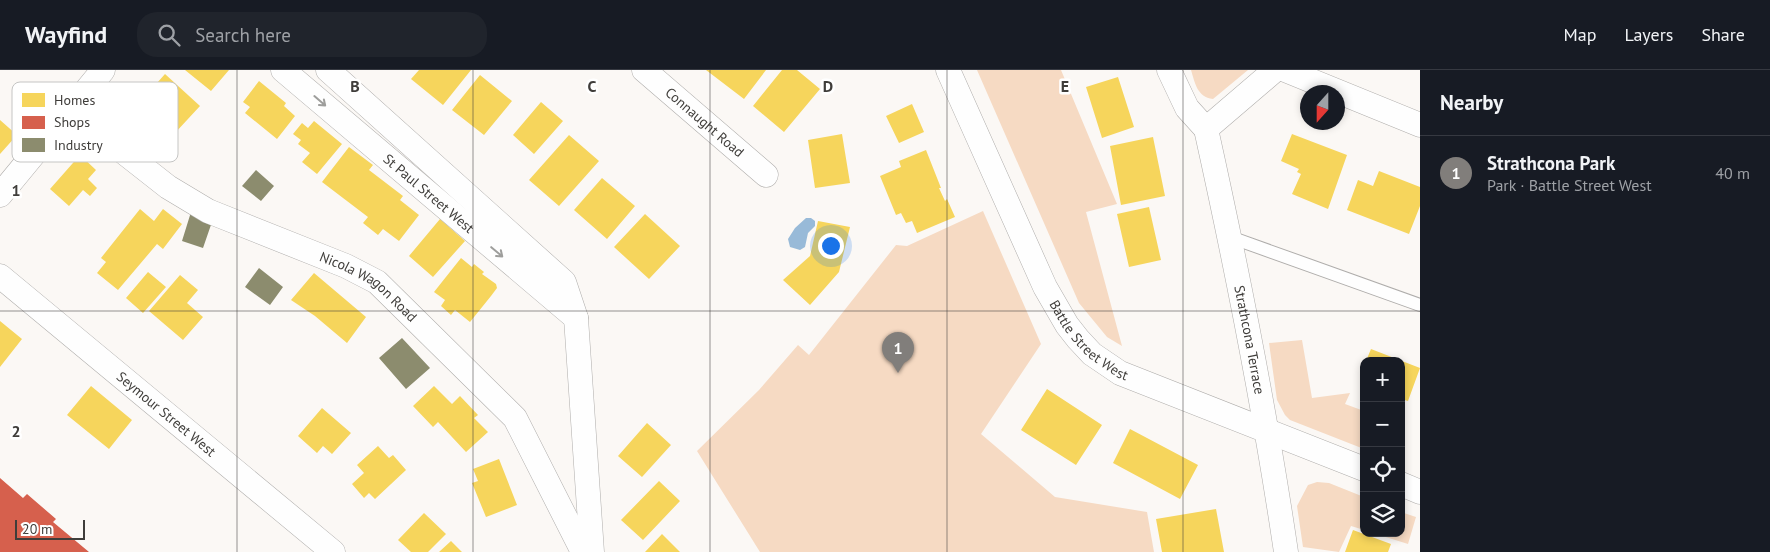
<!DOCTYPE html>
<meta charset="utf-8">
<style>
body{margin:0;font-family:"PT Sans",sans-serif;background:#20242c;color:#f1f3f6}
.controls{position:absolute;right:15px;bottom:15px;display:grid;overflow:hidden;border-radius:10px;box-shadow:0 2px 8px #0003}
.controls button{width:45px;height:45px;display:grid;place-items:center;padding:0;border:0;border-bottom:1px solid #363941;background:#171b24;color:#f1f3f6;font:25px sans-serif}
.compass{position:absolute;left:1300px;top:15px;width:45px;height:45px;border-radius:50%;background:#171b24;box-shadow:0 2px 8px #0003;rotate:201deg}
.scale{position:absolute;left:15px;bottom:12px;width:70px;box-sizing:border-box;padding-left:5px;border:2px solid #3f3d3a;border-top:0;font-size:14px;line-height:18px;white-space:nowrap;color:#3f3d3a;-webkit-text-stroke:4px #fff;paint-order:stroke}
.you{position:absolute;left:830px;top:175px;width:18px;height:18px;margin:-12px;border:4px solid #fff;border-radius:50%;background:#1a73e8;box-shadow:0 0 0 8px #1a73e833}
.badge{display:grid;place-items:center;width:32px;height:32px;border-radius:50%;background:#817e7b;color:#fff;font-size:16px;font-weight:700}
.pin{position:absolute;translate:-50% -41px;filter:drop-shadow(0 1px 2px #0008)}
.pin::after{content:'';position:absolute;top:26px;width:18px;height:15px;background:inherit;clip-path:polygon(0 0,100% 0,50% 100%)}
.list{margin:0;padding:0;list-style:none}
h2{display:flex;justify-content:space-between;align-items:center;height:65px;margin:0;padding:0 20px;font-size:21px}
h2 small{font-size:16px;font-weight:400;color:#9ea1a6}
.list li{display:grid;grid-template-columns:32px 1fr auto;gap:15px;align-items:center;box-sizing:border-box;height:75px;padding:0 20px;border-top:1px solid #363941}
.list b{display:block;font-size:19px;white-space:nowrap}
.list p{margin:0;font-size:16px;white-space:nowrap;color:#9ea1a6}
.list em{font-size:16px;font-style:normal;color:#9ea1a6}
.icon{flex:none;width:28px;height:28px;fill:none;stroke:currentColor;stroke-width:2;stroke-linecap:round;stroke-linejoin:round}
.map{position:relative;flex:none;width:1420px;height:482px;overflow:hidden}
header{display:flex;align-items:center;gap:30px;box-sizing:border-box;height:70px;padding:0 25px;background:#171b24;border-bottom:1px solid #363941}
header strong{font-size:24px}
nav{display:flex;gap:28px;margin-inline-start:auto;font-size:18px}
.search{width:350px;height:45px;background:#20242c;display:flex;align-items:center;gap:12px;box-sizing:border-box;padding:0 18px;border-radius:20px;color:#9ea1a6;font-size:19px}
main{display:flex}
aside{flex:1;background:#171b24}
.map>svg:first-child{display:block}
</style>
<header>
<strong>Wayfind</strong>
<div class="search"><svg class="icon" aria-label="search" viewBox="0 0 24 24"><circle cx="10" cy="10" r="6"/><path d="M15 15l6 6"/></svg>Search here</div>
<nav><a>Map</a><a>Layers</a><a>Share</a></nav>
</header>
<main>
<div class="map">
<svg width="1420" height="482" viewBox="0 0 1420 482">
<rect width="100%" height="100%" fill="#fbf8f5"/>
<!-- green -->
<path fill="#f6dac3" d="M977,0h84l56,134 -31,8 36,134 -15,-9 -28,-34z
M1191,0h57l-35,29c-16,-2 -18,-16 -22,-29z
M983,141l58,133 -60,90 74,63 92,15 7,40h-394l-63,-101 62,-61 39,-45 11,10 87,-110 11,1z
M1302,270l10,58 38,-5 -5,11 19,7v38l-74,-29 -5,-5 -8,-15 -8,-57z
M1317,412l12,1 35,14v33l-13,-4 -12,26 -36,-5 -6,-41 11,-21z
M1401,442l15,5 -8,27 -35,-11h28z"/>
<!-- water -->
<path fill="#98bad8" d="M806,148h5l4,3v5l-7,7 -3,14 -5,3 -10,-3 -2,-8 7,-11z"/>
<!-- homes -->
<path fill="#f6d55c" d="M185,0h44l-18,21z
M419,0h52l-28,35 -32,-26z
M706,0h60l-22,29z
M782,0h15l23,19 -36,43 -31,-26z
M165,4l35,32 -25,27 -35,-31z
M480,5l32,26 -28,34 -32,-25z
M1118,7l16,50 -32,11 -16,-51z
M259,11l27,22 -2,3 11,10 -18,23 -32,-26 5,-6 -7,-5z
M541,32l22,19 -29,33 -21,-19z
M912,34l12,28 -25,11 -13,-27z
M0,50l17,15 -17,19z
M314,51l28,23 -25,30 -15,-12 8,-9 -12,-9 3,-4 -8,-6 9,-11 6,5z
M842,64l8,49 -35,5 -7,-48z
M1292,64l55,21 -19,54 -36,-15 9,-20 -4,-2 2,-3 -18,-8z
M569,65l30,26 -40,45 -30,-26z
M1153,67l12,59 -44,9 -11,-59z
M349,77l24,18 -4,5 34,26 -3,4 19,15 -20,26 -16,-12 -5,6 -15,-12 5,-6 -46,-35z
M926,80l15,38h-2l6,13 2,-2 8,18 -38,16 -5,-12 -6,2 -5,-10 -5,2 -16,-39 21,-9 -2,-6z
M80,85l16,15 -8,9 9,9 -7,8 -7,-6 -14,16 -19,-17z
M1379,101l41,16v19l-11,28 -62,-24 11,-30 15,6z
M602,108l33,28 -28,33 -33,-29z
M1149,137l12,53 -32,7 -12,-53z
M140,139l14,12 9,-12 19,15 -19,25 -6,-5 -39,46 -21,-17 9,-11 -5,-4z
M645,144l35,32 -31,33 -35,-32z
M440,149l25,22 -32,36 -24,-21z
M818,151l32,6 -11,45 -29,33 -27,-25 27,-24z
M461,188l11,9 2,-3 10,8 -2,2 14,10 1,4 -6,8 -21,26 -15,-12 -4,5 -10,-9 4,-6 -11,-8z
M148,202l18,15 -23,26 -17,-15z
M314,203l52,44 -19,26 -32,-27 -24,-16z
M180,205l18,15 -11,13 16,14 -20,23 -34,-29z
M0,251l22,18 -22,28z
M1371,279l49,19 -12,33 -7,-2v-38h-35z
M91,316l41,34 -23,29 -42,-34z
M434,316l18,18 8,-8 18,19 -4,3 14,14 -22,20 -28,-30 -5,5 -20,-21z
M1047,319l55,36 -26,40 -55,-35z
M322,338l29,25 -19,21 -9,-8 -6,7 -19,-17z
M647,353l24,22 -29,32 -24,-21z
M1130,359l68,36 -18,34 -67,-36z
M378,376l11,12 4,-3 13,15 -31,29 -6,-6 -5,5 -12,-14 12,-11 -7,-8z
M499,389l18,46 -31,12 -14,-34 6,-2 -5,-12z
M659,411l21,20 -37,39 -22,-20z
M1216,439l8,43h-62l-6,-33z
M424,443l22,21 -18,18h-17l-13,-12z
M1353,460l38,14 -3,8h-43z
M662,464l18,18h-35z
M451,471l11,11h-23z"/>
<!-- shops -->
<path fill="#d6604d" d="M0,408l23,20 4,-4 29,25 -3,3 36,30h-89z"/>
<!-- industry -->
<path fill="#8c8c6e" d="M256,100l18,16 -13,15 -19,-15z
M191,142l22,7 -10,29 -21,-7z
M259,198l24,19 -13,18 -25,-18z
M402,268l28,30 -24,21 -27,-31z"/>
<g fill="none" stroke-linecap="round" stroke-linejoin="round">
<defs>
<path id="lane" d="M1230,167l190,68"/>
<g id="street">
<path id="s1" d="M283,0l293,248"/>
<path d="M328,0l236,212 12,36 16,234"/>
<path id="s2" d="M644,0l122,105"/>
<path id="s3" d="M948,0l97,217 22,38 11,14 14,15 28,19 244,96"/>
<path d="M1169,0l18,38 19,21"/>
<path id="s4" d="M1275,0l-69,59c31,140 59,281 80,423"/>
<path d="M1285,0l135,55"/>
<path id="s5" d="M70,40l98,77 40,24 138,55 31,16 138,136 68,134"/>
<path d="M0,125l103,-125"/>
<path id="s6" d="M0,206l333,276"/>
<path d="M1401,414l19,8"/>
</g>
</defs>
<!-- lane casing -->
<use href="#lane" stroke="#afadab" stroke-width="14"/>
<!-- street casing -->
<use href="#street" stroke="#afadab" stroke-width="25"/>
<!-- lane -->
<use href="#lane" stroke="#fefefe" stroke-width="12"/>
<!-- street -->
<use href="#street" stroke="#fefefe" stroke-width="24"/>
</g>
<!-- one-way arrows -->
<defs><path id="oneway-shaft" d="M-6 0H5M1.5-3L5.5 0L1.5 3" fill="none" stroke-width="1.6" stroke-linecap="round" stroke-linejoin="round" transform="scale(1.25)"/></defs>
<g stroke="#9e9e9c">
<use href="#oneway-shaft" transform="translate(320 31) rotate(41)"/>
<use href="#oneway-shaft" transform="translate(497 182) rotate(40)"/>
</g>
<!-- grid -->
<path fill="none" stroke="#3f3d3a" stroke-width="1" stroke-opacity="0.55" d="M237,0v482M473,0v482M710,0v482M947,0v482M1183,0v482M0,241h1420"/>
<g text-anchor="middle" stroke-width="5" stroke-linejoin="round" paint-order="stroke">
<!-- street labels -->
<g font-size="14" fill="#3f3d3a" stroke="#fff">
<text dy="5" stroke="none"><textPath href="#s2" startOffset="80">Connaught Road</textPath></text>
<text dy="5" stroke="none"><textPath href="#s1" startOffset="191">St Paul Street West</textPath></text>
<text dy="5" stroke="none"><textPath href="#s5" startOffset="350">Nicola Wagon Road</textPath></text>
<text dy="5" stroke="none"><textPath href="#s3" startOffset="308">Battle Street West</textPath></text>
<text dy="5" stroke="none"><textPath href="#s4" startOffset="306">Strathcona Terrace</textPath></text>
<text dy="5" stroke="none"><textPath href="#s6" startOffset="216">Seymour Street West</textPath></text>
</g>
</g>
<!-- legend -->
<rect x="12" y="12" width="166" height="80" rx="8" fill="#fff" stroke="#c5c5c4" stroke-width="1"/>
<rect x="22" y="23" width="23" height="14" fill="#f6d55c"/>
<rect x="22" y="46" width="23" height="13" fill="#d6604d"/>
<rect x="22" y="68" width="23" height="14" fill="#8c8c6e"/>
<g font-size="14" fill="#3f3d3a">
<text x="54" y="35">Homes</text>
<text x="54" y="57">Shops</text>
<text x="54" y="80">Industry</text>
</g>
<g font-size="16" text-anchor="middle" font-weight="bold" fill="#3f3d3a" stroke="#fff" stroke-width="5" stroke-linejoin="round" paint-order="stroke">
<text x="355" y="22">B</text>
<text x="592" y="22">C</text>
<text x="828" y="22">D</text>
<text x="1065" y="22">E</text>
<text x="16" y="126">1</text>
<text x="16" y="367">2</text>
</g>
</svg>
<div class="controls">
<button>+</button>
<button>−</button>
<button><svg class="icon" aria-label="locate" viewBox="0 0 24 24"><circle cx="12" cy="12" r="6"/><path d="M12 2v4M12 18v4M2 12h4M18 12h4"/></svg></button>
<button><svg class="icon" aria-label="layers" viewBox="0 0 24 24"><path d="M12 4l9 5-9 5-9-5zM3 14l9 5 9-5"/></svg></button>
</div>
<svg class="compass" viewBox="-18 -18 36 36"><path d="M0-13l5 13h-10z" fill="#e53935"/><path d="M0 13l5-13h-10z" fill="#9ea1a6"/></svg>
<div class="scale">20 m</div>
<div class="you"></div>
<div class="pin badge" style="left:898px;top:303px">1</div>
</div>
<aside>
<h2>Nearby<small></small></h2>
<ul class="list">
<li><span class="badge">1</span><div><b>Strathcona Park</b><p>Park · Battle Street West</p></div><em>40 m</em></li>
</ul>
</aside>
</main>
